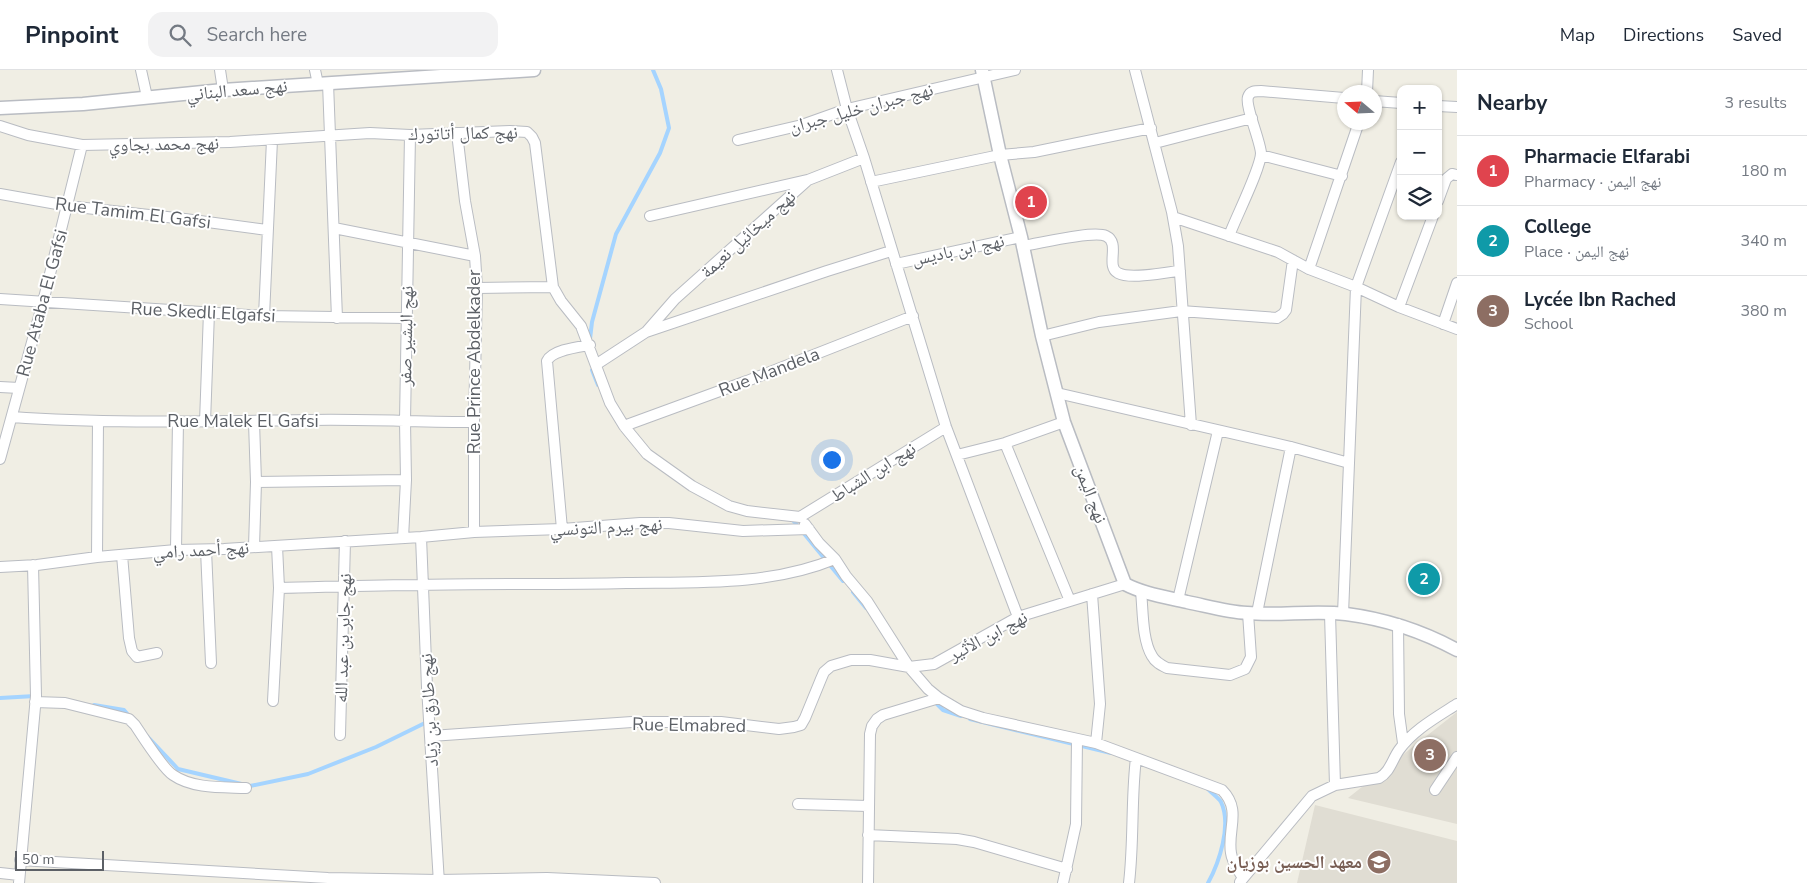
<!DOCTYPE html>
<meta charset="utf-8">
<style>
body{margin:0;font-family:"Nunito Sans","Noto Naskh Arabic",sans-serif;background:#f2f2f3;color:#1f2937}
.controls{position:absolute;right:15px;top:15px;display:grid;overflow:hidden;border-radius:10px;box-shadow:0 1px 4px #0004}
.controls button{width:45px;height:45px;display:grid;place-items:center;padding:0;border:0;border-bottom:1px solid #e0e1e3;background:#fff;color:#1f2937;font:25px sans-serif}
.compass{position:absolute;left:1337px;top:15px;width:45px;height:45px;border-radius:50%;background:#fff;box-shadow:0 1px 4px #0004;rotate:289deg}
.scale{position:absolute;left:15px;bottom:12px;width:89px;box-sizing:border-box;padding-left:5px;border:2px solid #5c6066;border-top:0;font-size:14px;line-height:18px;white-space:nowrap;color:#5c6066;-webkit-text-stroke:4px #fff;paint-order:stroke}
.you{position:absolute;left:831px;top:389px;width:18px;height:18px;margin:-12px;border:4px solid #fff;border-radius:50%;background:#1a73e8;box-shadow:0 0 0 8px #1a73e833}
.badge{display:grid;place-items:center;width:32px;height:32px;border-radius:50%;background:#ea580c;color:#fff;font-size:16px;font-weight:700}
.pin{position:absolute;translate:-50% -50%;border:2px solid #fff;box-shadow:0 1px 5px #0006}
.list{margin:0;padding:0;list-style:none}
h2{display:flex;justify-content:space-between;align-items:center;height:65px;margin:0;padding:0 20px;font-size:21px}
h2 small{font-size:16px;font-weight:400;color:#747a83}
.list li{display:grid;grid-template-columns:32px 1fr auto;gap:15px;align-items:center;box-sizing:border-box;height:70px;padding:0 20px;border-top:1px solid #e0e1e3}
.list b{display:block;font-size:19px;white-space:nowrap}
.list p{margin:0;font-size:16px;white-space:nowrap;color:#747a83}
.list em{font-size:16px;font-style:normal;color:#747a83}
.icon{flex:none;width:28px;height:28px;fill:none;stroke:currentColor;stroke-width:2;stroke-linecap:round;stroke-linejoin:round}
.map{position:relative;flex:none;width:1457px;height:813px;overflow:hidden}
header{display:flex;align-items:center;gap:30px;box-sizing:border-box;height:70px;padding:0 25px;background:#fff;border-bottom:1px solid #e0e1e3}
header strong{font-size:24px}
nav{display:flex;gap:28px;margin-inline-start:auto;font-size:18px}
.search{width:350px;height:45px;background:#f2f2f3;display:flex;align-items:center;gap:12px;box-sizing:border-box;padding:0 18px;border-radius:15px;color:#747a83;font-size:19px}
main{display:flex}
aside{flex:1;background:#fff}
.map>svg:first-child{display:block}
</style>
<header>
<strong>Pinpoint</strong>
<div class="search"><svg class="icon" aria-label="search" viewBox="0 0 24 24"><circle cx="10" cy="10" r="6"/><path d="M15 15l6 6"/></svg>Search here</div>
<nav><a>Map</a><a>Directions</a><a>Saved</a></nav>
</header>
<main>
<div class="map">
<svg width="1457" height="813" viewBox="0 0 1457 813">
<rect width="100%" height="100%" fill="#f0eee4"/>
<!-- education -->
<path fill="#e0ddd3" d="M1457,642v112l-109,-26z
M1315,735l142,36v42h-160z"/>
<g fill="none" stroke-linecap="round" stroke-linejoin="round">
<!-- stream -->
<path stroke="#a5d4ff" stroke-width="4" d="M590,269l2,-17 24,-88 44,-81 9,-25 -8,-39 -8,-19
M592,300l6,15
M792,449l51,62
M853,522l13,16
M0,628l35,-2
M935,632l8,8 18,6
M94,635l30,5 5,6
M970,649l141,34
M147,666l31,33 72,17 58,-12 68,-27 51,-25
M1207,718c4,5 11,9 14,14 11,23 -2,61 -13,81"/>
<defs>
<path id="minor" d="M141,0l6,27
M220,0l3,20
M315,0l3,14
M837,0l10,39 17,49 82,269 72,190
M1135,0l37,142 6,34 13,179
M328,13l9,235
M1367,22l1,-22
M1374,31l27,2
M1438,36l19,1
M0,56l28,9 54,10 148,-3 140,-9 40,2 100,-4 17,1 5,5 3,6 18,144 8,14 20,25 29,77 14,23 23,28 45,32 37,20 18,5 53,6
M457,63l8,68 10,55 2,32 -3,134v110
M738,70l64,-15 45,-16 168,-39
M1155,73l97,-25
M1261,85l81,21
M871,112l129,-27 34,-3 117,-24
M0,124l68,12 117,13 82,11
M1438,131l8,-22 6,-5 5,1
M650,146l157,-36
M1173,147l105,35 31,17 47,18 43,20 58,22
M334,158l141,28
M1229,166c6,-17 32,-68 32,-83 -1,-13 -16,-47 -13,-56 2,-6 7,-6 13,-6l83,7
M1022,176c16,-2 71,-16 84,-10 15,7 -1,30 12,37 13,7 47,-1 62,-2
M896,194l125,-27
M1309,199l50,-147
M477,218l76,-1
M0,229l264,17 142,2
M1399,237l34,-91
M264,246l8,-176
M1443,254l14,-41
M647,261l28,-32 133,-119 56,-22
M1042,266l57,-14 82,-11 96,7 6,-4 3,-4 7,-50
M597,294l49,-32 181,-61 64,-20
M0,317l19,1
M1057,323l234,54 58,16 -6,151
M12,347c99,7 199,4 299,3 54,-1 109,2 163,2
M205,352l4,-110
M624,356l123,-45 166,-65
M1005,373l65,158
M957,385l48,-12 59,-21
M0,389l43,-157 39,-157
M1349,393l7,-176 45,-125
M256,412l150,-2
M800,447l146,-90
M805,454l14,19 16,16 11,17 21,25 42,66 19,22 11,9 22,13 22,7 113,25 126,47c20,20 5,40 9,63 1,9 8,18 12,25
M562,459l-15,-168c5,-11 31,-14 43,-16
M421,467l6,150 12,196
M403,468l3,-58 -1,-59 5,-286
M254,477l2,-65 -2,-60
M176,480l2,-129
M206,480l5,113
M122,485l7,83 3,13 5,6 20,-4
M97,487l1,-136
M0,497l37,-2 60,-8 79,-7 48,-1 197,-12 53,-5 88,-3 78,-6h29l74,8 66,-2
M279,518c47,-1 95,-3 143,-3 68,-2 136,0 204,-2 70,-1 144,3 209,-24
M1141,521c2,19 1,49 11,65 3,6 9,9 15,12l63,7 15,-6 6,-12 -3,-44
M1092,524l8,110 -4,39
M1178,530l40,-169
M1257,543l34,-166
M1330,544l5,171
M1398,554l1,90 4,29
M273,631l6,-113 -2,-42
M35,632l30,1 64,16 6,6c8,12 28,44 38,50 20,14 50,12 73,13
M340,665l5,-194
M431,666l201,-14h89l58,7 15,-2 7,-2 4,-7 16,-39 3,-7 7,-6 20,-6h19l39,7 25,-3 84,-47 107,-33
M1435,720l22,-33
M798,734l70,2
M868,765l89,4 17,3 93,27
M20,790l308,18 110,2 109,-2 108,5
M0,803l19,2
M1240,812l72,-86 23,-11 44,-7c11,-6 13,-18 20,-28 14,-20 38,-33 58,-46
M19,813l17,-187 -3,-131
M868,813l2,-149 2,-8 5,-7 6,-4 56,-17
M1063,813l13,-59 1,-85
M1129,813c5,-42 2,-84 7,-125"/>
<path id="tertiary" d="M982,0l18,85 21,82 21,99 22,86 61,162c19,10 41,13 62,18 20,4 40,10 60,11 33,3 66,-3 99,1 39,5 76,17 111,36
M0,38l83,-4 140,-14 311,-20"/>
</defs>
<!-- minor casing -->
<use href="#minor" stroke="#b9bcc2" stroke-width="12"/>
<!-- tertiary casing -->
<use href="#tertiary" stroke="#b9bcc2" stroke-width="15"/>
<!-- minor -->
<use href="#minor" stroke="#fff" stroke-width="10"/>
<!-- tertiary -->
<use href="#tertiary" stroke="#fff" stroke-width="12"/>
</g>
<!-- icons -->
<defs>
<symbol id="school-disc" viewBox="-11 -11 22 22"><circle r="9.5" fill="#8d6e63" stroke="#fff"/><path d="M0-5L7-2L0 1L-7-2ZM-4 1L0 2.5L4 1V4Q0 6-4 4Z" fill="#fff"/></symbol>
</defs>
<g fill-rule="evenodd">
<use href="#school-disc" x="1365" y="778" width="28" height="28"/>
</g>
<g text-anchor="middle" stroke-width="4" stroke-linejoin="round" paint-order="stroke">
<!-- street labels -->
<g font-size="18" fill="#5c6066" stroke="#fff">
<text transform="translate(237 20) rotate(-5)" y="6">نهج سعد البناني</text>
<text transform="translate(861 38) rotate(-15)" y="6">نهج جبران خليل جبران</text>
<text transform="translate(463 63) rotate(-1)" y="6">نهج كمال أتاتورك</text>
<text transform="translate(164 74) rotate(-1)" y="6">نهج محمد بجاوي</text>
<text transform="translate(133 143) rotate(7)" y="6">Rue Tamim El Gafsi</text>
<text transform="translate(748 164) rotate(-42)" y="6">نهج ميخائيل نعيمة</text>
<text transform="translate(958 180) rotate(-12)" y="6">نهج ابن باديس</text>
<text transform="translate(42 233) rotate(-75)" y="6">Rue Ataba El Gafsi</text>
<text transform="translate(203 242) rotate(3)" y="6">Rue Skedli Elgafsi</text>
<text transform="translate(406 266) rotate(-89)" y="6">نهج البشير صفر</text>
<text transform="translate(474 292) rotate(-90)" y="6">Rue Prince Abdelkader</text>
<text transform="translate(769 302) rotate(-21)" y="6">Rue Mandela</text>
<text x="243" y="357">Rue Malek El Gafsi</text>
<text transform="translate(873 402) rotate(-32)" y="6">نهج ابن الشباط</text>
<text transform="translate(1091 424) rotate(69)" y="6">نهج اليمن</text>
<text transform="translate(606 457) rotate(-3)" y="6">نهج بيرم التونسي</text>
<text transform="translate(201 480) rotate(-3)" y="6">نهج أحمد رامي</text>
<text transform="translate(988 566) rotate(-28)" y="6">نهج ابن الأثير</text>
<text transform="translate(343 568) rotate(-88)" y="6">نهج جابر بن عبد الله</text>
<text transform="translate(429 640) rotate(-93)" y="6">نهج طارق بن زياد</text>
<text transform="translate(689 655) rotate(1)" y="6">Rue Elmabred</text>
</g>
<!-- education labels -->
<g font-size="18" font-weight="bold" fill="#785e54" stroke="#fff" text-anchor="end">
<text x="1362" y="798">معهد الحسين بوزيان</text>
</g>
</g>
</svg>
<div class="controls">
<button>+</button>
<button>−</button>
<button><svg class="icon" aria-label="layers" viewBox="0 0 24 24"><path d="M12 4l9 5-9 5-9-5zM3 14l9 5 9-5"/></svg></button>
</div>
<svg class="compass" viewBox="-18 -18 36 36"><path d="M0-13l5 13h-10z" fill="#e53935"/><path d="M0 13l5-13h-10z" fill="#747a83"/></svg>
<div class="scale">50 m</div>
<div class="you"></div>
<div class="pin badge" style="left:1031px;top:132px;background:#e0444e">1</div>
<div class="pin badge" style="left:1424px;top:509px;background:#0f9aa8">2</div>
<div class="pin badge" style="left:1430px;top:685px;background:#8d6e63">3</div>
</div>
<aside>
<h2>Nearby<small>3 results</small></h2>
<ul class="list">
<li><span class="badge" style="background:#e0444e">1</span><div><b>Pharmacie Elfarabi</b><p>Pharmacy · نهج اليمن</p></div><em>180 m</em></li>
<li><span class="badge" style="background:#0f9aa8">2</span><div><b>College</b><p>Place · نهج اليمن</p></div><em>340 m</em></li>
<li><span class="badge" style="background:#8d6e63">3</span><div><b>Lycée Ibn Rached</b><p>School</p></div><em>380 m</em></li>
</ul>
</aside>
</main>
